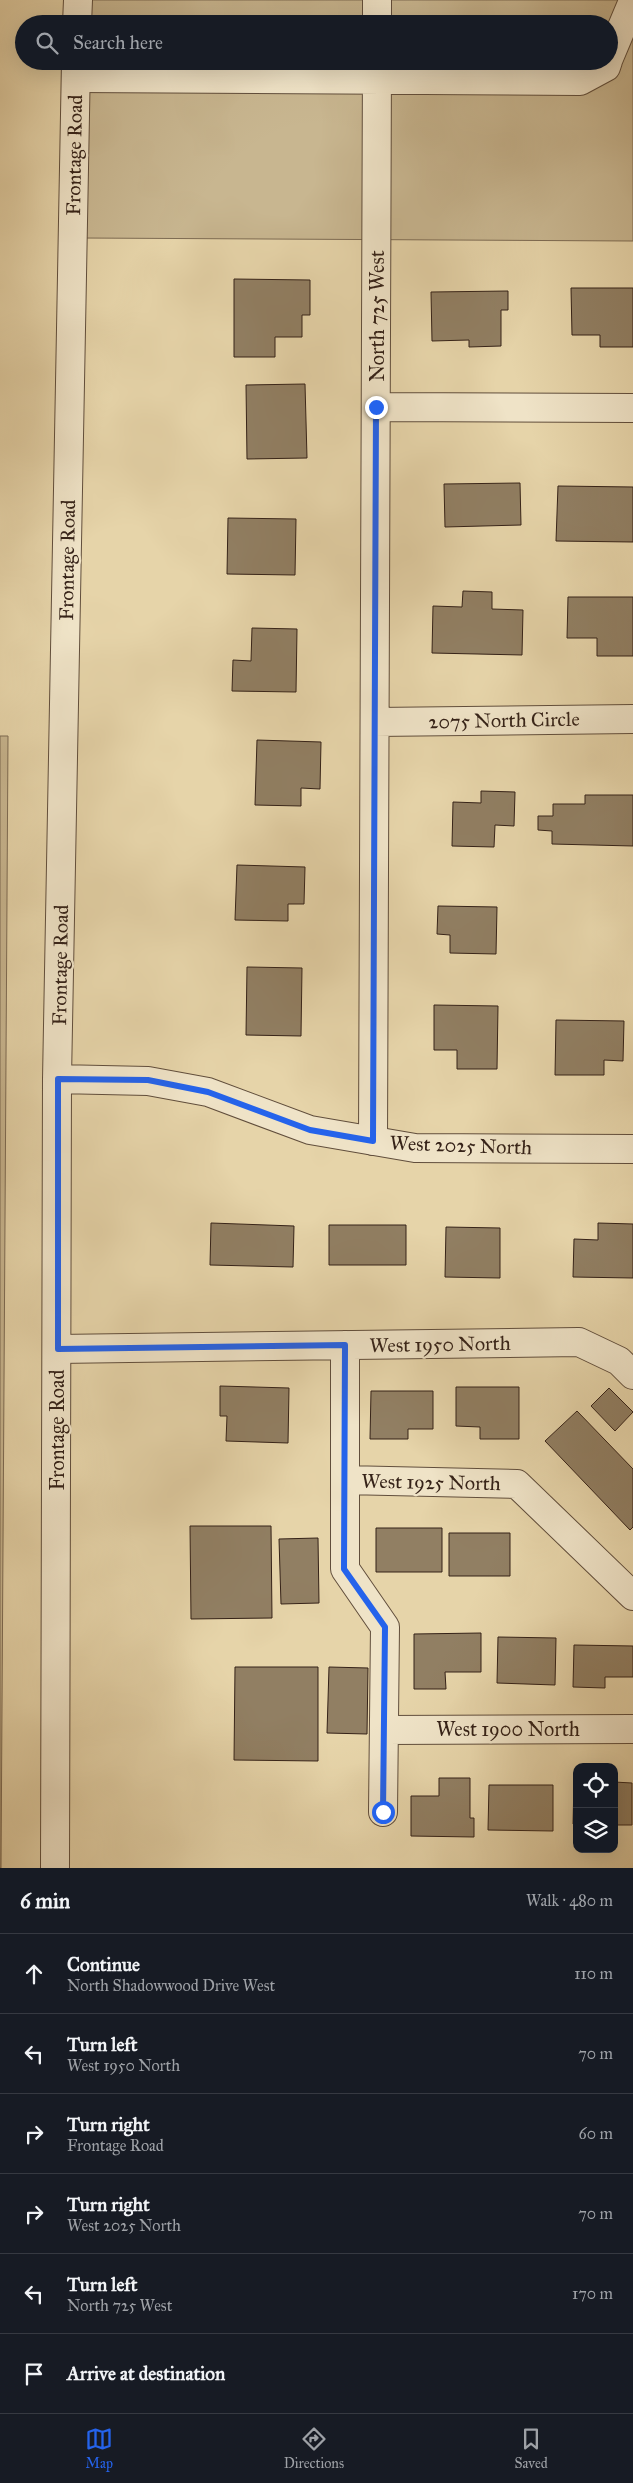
<!DOCTYPE html>
<meta charset="utf-8">
<style>
body{margin:0;font-family:"IM FELL Great Primer",serif;background:#20242c;color:#f1f3f6}
.controls{position:absolute;right:15px;bottom:15px;display:grid;overflow:hidden;border-radius:10px;box-shadow:0 5px 20px #0002}
.controls button{width:45px;height:45px;display:grid;place-items:center;padding:0;border:0;border-bottom:1px solid #363941;background:#171b24;color:#f1f3f6;font:25px sans-serif}
.stop{position:absolute;width:15px;height:15px;margin:-11px;border:4px solid #2563eb;border-radius:50%;background:#fff}
.stop.end{background:#2563eb;border-color:#fff;box-shadow:0 1px 5px #0008}
.list{margin:0;padding:0;list-style:none}
h2{display:flex;justify-content:space-between;align-items:center;height:65px;margin:0;padding:0 20px;font-size:21px}
h2 small{font-size:16px;font-weight:400;color:#9ea1a6}
.list li{display:grid;grid-template-columns:32px 1fr auto;gap:15px;align-items:center;box-sizing:border-box;height:80px;padding:0 20px;border-top:1px solid #363941}
.list b{display:block;font-size:19px;white-space:nowrap}
.list p{margin:0;font-size:16px;white-space:nowrap;color:#9ea1a6}
.list em{font-size:16px;font-style:normal;color:#9ea1a6}
.icon{flex:none;width:28px;height:28px;fill:none;stroke:currentColor;stroke-width:2;stroke-linecap:round;stroke-linejoin:round}
.map{position:relative;flex:none;width:633px;height:1868px;overflow:hidden}
.search{position:absolute;background:#171b24;box-shadow:0 5px 20px #0002;left:15px;right:15px;top:15px;height:55px;display:flex;align-items:center;gap:12px;box-sizing:border-box;padding:0 18px;border-radius:28px;color:#9ea1a6;font-size:19px}
.sheet{height:545px;background:#171b24}
nav{display:flex;justify-content:space-around;align-items:center;box-sizing:border-box;height:70px;border-top:1px solid #363941;background:#171b24;font-size:14px;color:#9ea1a6}
nav a{display:grid;justify-items:center;gap:2px}
nav .on{color:#2563eb}
.map>svg:first-child{display:block}
</style>
<div class="map">
<svg width="633" height="1868" viewBox="0 0 633 1868">
<rect width="100%" height="100%" fill="#e6d4a9"/>
<filter id="stains"><feTurbulence type="fractalNoise" baseFrequency=".004" numOctaves="4"/><feColorMatrix values="0 0 0 0 .2 0 0 0 0 .09 0 0 0 0 .02 0 0 0 .5 -.17"/></filter>
<radialGradient id="worn" r=".72"><stop offset=".6" stop-color="#630" stop-opacity="0"/><stop offset="1" stop-color="#630" stop-opacity=".3"/></radialGradient>
<!-- green -->
<path fill="#c8b690" stroke="#7e6c54" d="M85,0h548v241l-551,-3 2,-177h525v-37h-524z
M0,736h8l-7,1132h-1z"/>
<!-- building -->
<path fill="#917f63" stroke="#352218" d="M234,279l76,1v35h-8v22h-27v20h-41z
M571,288h62v59h-33v-12h-28z
M508,291v19h-7v36l-32,1v-7l-37,1 -1,-49z
M305,384l2,74 -60,1 -1,-74z
M520,483l1,42 -76,2 -1,-43z
M558,486l75,1v55l-77,-1z
M228,518l68,1 -1,56 -68,-1z
M463,591l29,1v17l31,1 -1,45 -90,-2 1,-47 29,1z
M568,597h65v59h-36v-18h-30z
M252,628l45,1 -1,63 -64,-1 1,-31 18,1z
M257,740l64,2 -1,47 -19,-1v18l-46,-1z
M481,791l34,1 -1,34 -19,-1 -1,22 -42,-1 1,-44 28,1z
M585,795h48v51l-81,-2v-13l-14,-1v-14h15v-12h32z
M237,865l68,2 -1,37h-16v17l-53,-1z
M438,906l59,1 -1,47 -46,-1v-18l-13,-1z
M247,967l55,1 -1,68 -55,-1z
M434,1005l64,1 -1,63h-40v-19h-23z
M556,1020l68,1 -1,40 -19,-1v15h-49z
M211,1223l83,3 -1,41 -83,-2z
M598,1223l35,1v54l-60,-1 1,-38 24,1z
M329,1225h77v40h-77z
M446,1227l54,1v50l-55,-1z
M220,1386l69,2 -1,55 -62,-2 1,-25h-7z
M456,1387h63v52h-39v-12l-24,-1z
M609,1388l24,24 -18,19 -24,-25z
M371,1391h62v38h-25v10h-38z
M577,1411l56,58v58l-3,3 -85,-89z
M190,1526h81l1,92 -81,1z
M376,1528h66v44h-66z
M449,1533h61v43h-61z
M318,1538l1,65 -38,1 -2,-65z
M481,1633v39h-36l1,17h-32v-55z
M498,1637l58,1 -1,47 -58,-2z
M574,1645l59,1v31h-28v11l-32,-1z
M235,1667h83v94l-84,-1z
M329,1667l39,1 -1,66 -40,-1z
M439,1778h31v40h4v19l-63,-1v-40h28z
M574,1782h3v43l-4,-1z
M614,1782l18,1v42h-18z
M489,1785h64v46l-65,-1z"/>
<g fill="none" stroke-linecap="round" stroke-linejoin="round">
<defs>
<path id="minor" d="M377,0v24
M609,58l24,-57
M76,78l504,3 26,-14 2,-6
M376,407l257,1
M375,722l258,-3
M373,1141l4,-1080
M345,1345v224l40,58 -2,185
M57,1349l522,-7 40,19 14,14
M345,1480l172,4 116,112
M384,1730l249,-1"/>
<path id="tertiary" d="M77,24l1,-24
M57,1079l91,2 60,11 102,38 105,18 218,1
M55,1868l2,-789 19,-1018"/>
</defs>
<!-- minor casing -->
<use href="#minor" stroke="#614e3c" stroke-width="30"/>
<!-- tertiary casing -->
<use href="#tertiary" stroke="#614e3c" stroke-width="30"/>
<!-- minor -->
<use href="#minor" stroke="#efe3c7" stroke-width="28"/>
<!-- tertiary -->
<use href="#tertiary" stroke="#efe3c7" stroke-width="28"/>
</g>
<g fill="none" stroke-linecap="round" stroke-linejoin="round">
<!-- route -->
<path stroke="#2563eb" stroke-width="6" d="M376,407l-3,734 -63,-11 -102,-38 -60,-12 -90,-1v270l287,-4 -1,224 41,58 -2,185"/>
</g>
<g text-anchor="middle" stroke-width="4.5" stroke-linejoin="round" paint-order="stroke">
<!-- street labels -->
<g font-size="20" fill="#352218" stroke="#efe3c7">
<text transform="translate(74 155) rotate(-89)" y="7">Frontage Road</text>
<text transform="translate(377 316) rotate(-90)" y="7">North 725 West</text>
<text transform="translate(67 560) rotate(-89)" y="7">Frontage Road</text>
<text transform="translate(504 720) rotate(-1)" y="7">2075 North Circle</text>
<text transform="translate(60 965) rotate(-89)" y="7">Frontage Road</text>
<text transform="translate(461 1145) rotate(2)" y="7">West 2025 North</text>
<text transform="translate(440 1344) rotate(-1)" y="7">West 1950 North</text>
<text transform="translate(57 1430) rotate(-90)" y="7">Frontage Road</text>
<text transform="translate(431 1482) rotate(1)" y="7">West 1925 North</text>
<text x="508" y="1736">West 1900 North</text>
</g>
</g>
<rect width="100%" height="100%" filter="url(#stains)"/>
<rect width="100%" height="100%" fill="url(#worn)"/>
</svg>
<div class="controls">
<button><svg class="icon" aria-label="locate" viewBox="0 0 24 24"><circle cx="12" cy="12" r="6"/><path d="M12 2v4M12 18v4M2 12h4M18 12h4"/></svg></button>
<button><svg class="icon" aria-label="layers" viewBox="0 0 24 24"><path d="M12 4l9 5-9 5-9-5zM3 14l9 5 9-5"/></svg></button>
</div>
<div class="stop" style="left:383px;top:1812px"></div>
<div class="stop end" style="left:376px;top:407px"></div>
<div class="search"><svg class="icon" aria-label="search" viewBox="0 0 24 24"><circle cx="10" cy="10" r="6"/><path d="M15 15l6 6"/></svg>Search here</div>
</div>
<section class="sheet">
<h2>6 min<small>Walk · 480 m</small></h2>
<ul class="list">
<li><svg class="icon" aria-label="ahead" viewBox="0 0 24 24"><path d="M12 20V5M6 11l6-6 6 6"/></svg><div><b>Continue</b><p>North Shadowwood Drive West</p></div><em>110 m</em></li>
<li><svg class="icon" aria-label="left" viewBox="0 0 24 24"><path d="M17 20v-9H6M10 6l-5 5 5 5"/></svg><div><b>Turn left</b><p>West 1950 North</p></div><em>70 m</em></li>
<li><svg class="icon" aria-label="right" viewBox="0 0 24 24"><path d="M7 20v-9h11M14 6l5 5-5 5"/></svg><div><b>Turn right</b><p>Frontage Road</p></div><em>60 m</em></li>
<li><svg class="icon" aria-label="right" viewBox="0 0 24 24"><path d="M7 20v-9h11M14 6l5 5-5 5"/></svg><div><b>Turn right</b><p>West 2025 North</p></div><em>70 m</em></li>
<li><svg class="icon" aria-label="left" viewBox="0 0 24 24"><path d="M17 20v-9H6M10 6l-5 5 5 5"/></svg><div><b>Turn left</b><p>North 725 West</p></div><em>170 m</em></li>
<li><svg class="icon" aria-label="arrive" viewBox="0 0 24 24"><path d="M6 21V4h12l-3 4 3 4H6"/></svg><div><b>Arrive at destination</b></div></li>
</ul>
</section>
<nav>
<a class="on"><svg class="icon" aria-label="map" viewBox="0 0 24 24"><path d="M3 6l6-2 6 2 6-2v14l-6 2-6-2-6 2zM9 4v14M15 6v14"/></svg>Map</a>
<a><svg class="icon" aria-label="directions" viewBox="0 0 24 24"><path d="M12 3l9 9-9 9-9-9zM9 14v-3h6M13 9l2 2-2 2"/></svg>Directions</a>
<a><svg class="icon" aria-label="saved" viewBox="0 0 24 24"><path d="M7 4h10v16l-5-4-5 4z"/></svg>Saved</a>
</nav>
